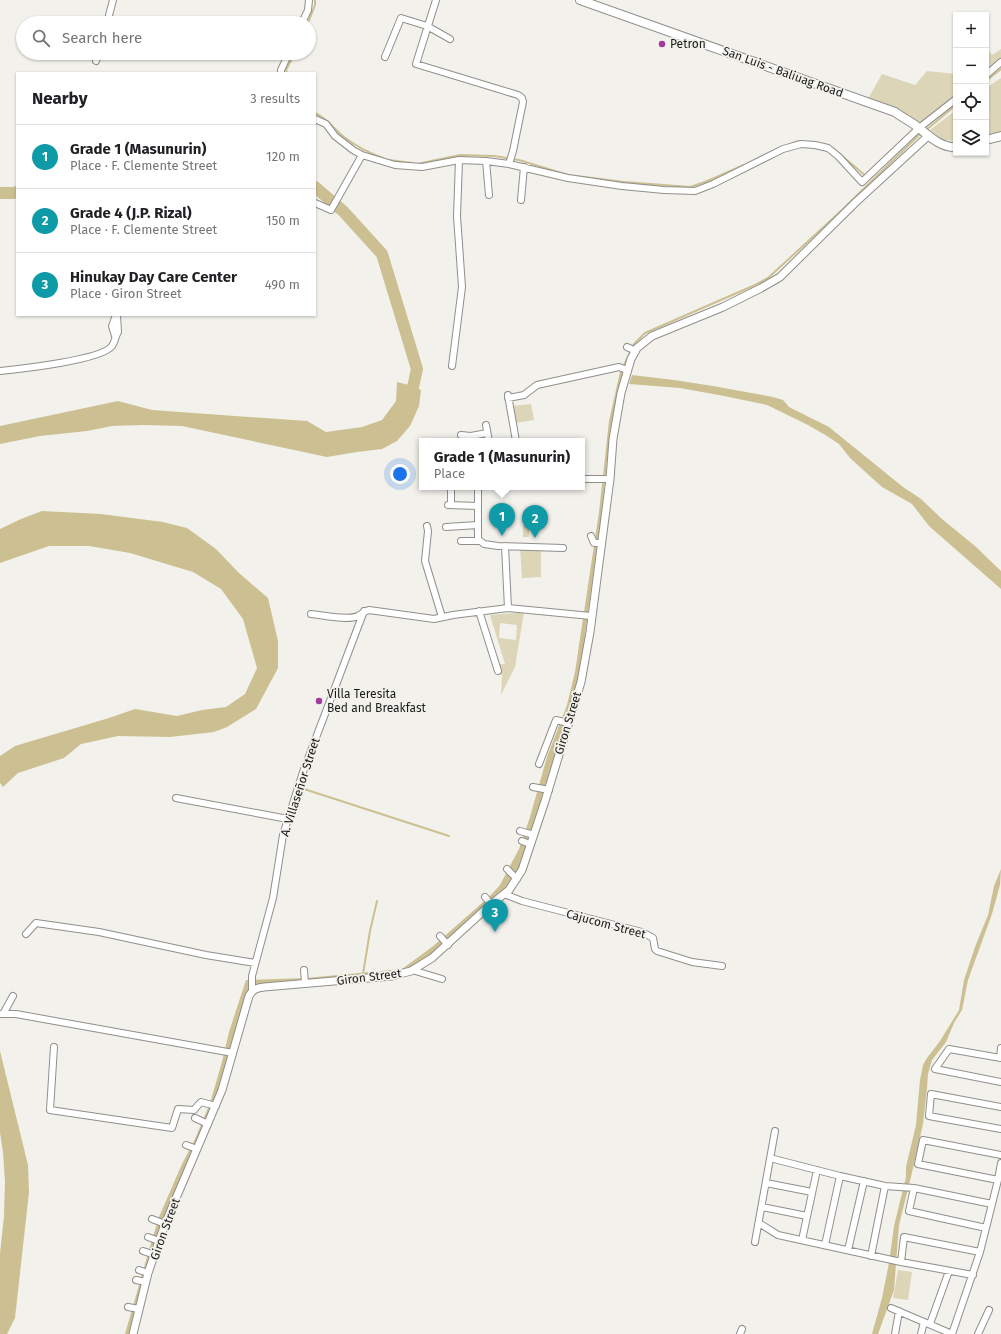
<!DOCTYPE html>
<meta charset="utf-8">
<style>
body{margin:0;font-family:"Fira Sans",sans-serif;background:#f2f2f2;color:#202124}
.controls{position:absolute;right:12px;top:12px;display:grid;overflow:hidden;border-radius:0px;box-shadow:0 1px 3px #0004}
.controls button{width:36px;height:36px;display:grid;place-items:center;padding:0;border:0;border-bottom:1px solid #e0e0e0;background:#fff;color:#202124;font:20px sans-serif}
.you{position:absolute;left:400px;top:474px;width:14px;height:14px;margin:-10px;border:3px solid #fff;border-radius:50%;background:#1a73e8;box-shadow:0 0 0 6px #1a73e833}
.badge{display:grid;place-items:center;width:26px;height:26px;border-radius:50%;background:#7c3aed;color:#fff;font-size:13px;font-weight:700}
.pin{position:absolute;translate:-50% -33px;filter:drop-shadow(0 1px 2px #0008)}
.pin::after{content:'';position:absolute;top:21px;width:14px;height:12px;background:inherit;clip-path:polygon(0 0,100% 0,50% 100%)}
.popup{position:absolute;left:419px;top:438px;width:166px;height:52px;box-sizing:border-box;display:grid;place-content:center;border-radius:0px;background:#fff;filter:drop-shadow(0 1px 3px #0005);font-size:13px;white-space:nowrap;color:#757577}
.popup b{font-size:15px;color:#202124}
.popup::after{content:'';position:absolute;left:50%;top:100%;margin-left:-8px;border:8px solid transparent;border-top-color:#fff}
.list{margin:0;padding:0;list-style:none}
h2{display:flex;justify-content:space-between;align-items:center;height:52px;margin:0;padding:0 16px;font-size:17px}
h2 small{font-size:13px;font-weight:400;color:#757577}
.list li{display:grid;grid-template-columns:26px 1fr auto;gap:12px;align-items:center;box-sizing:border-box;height:64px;padding:0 16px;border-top:1px solid #e0e0e0}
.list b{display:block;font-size:15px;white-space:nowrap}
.list p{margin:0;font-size:13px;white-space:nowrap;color:#757577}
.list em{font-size:13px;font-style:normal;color:#757577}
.icon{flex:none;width:22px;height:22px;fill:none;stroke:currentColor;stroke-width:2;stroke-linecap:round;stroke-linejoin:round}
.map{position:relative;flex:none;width:1001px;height:1334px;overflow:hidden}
.search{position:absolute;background:#fff;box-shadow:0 1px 3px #0004;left:16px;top:16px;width:300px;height:44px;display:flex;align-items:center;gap:10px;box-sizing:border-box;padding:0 14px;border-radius:22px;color:#757577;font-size:15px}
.panel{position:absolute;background:#fff;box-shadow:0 1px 3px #0004;left:16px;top:72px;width:300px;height:244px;border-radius:0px}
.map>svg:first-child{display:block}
</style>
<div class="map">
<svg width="1001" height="1334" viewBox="0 0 1001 1334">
<rect width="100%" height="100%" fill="#f2f1ec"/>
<!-- green -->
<path fill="#ddd5b7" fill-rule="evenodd" d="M986,46l6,9 9,-6v11l-15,12z
M927,71l29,3v22l-36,29c-17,-11 -33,-20 -52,-26l14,-25 33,11z
M1001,78v53l-15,4v-47z
M956,110v31l-13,-1 -13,-10z
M531,404l3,16 -19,3 -3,-17z
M523,525l6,1v11h-6z
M520,547l21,1v29l-19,1z
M524,612l-9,55 -14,28 1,-19 -4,-12h7l-15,-49zM500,623l17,2 -1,15 -17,-2z
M898,1270l14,2 -4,28 -15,-2z"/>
<!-- water -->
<path fill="#ccc092" d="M620,372l3,1 -12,51 -10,95 -21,152 -7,31 -34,109 -16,51 -12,23 -71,64 -22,14 -12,7 -38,5 -111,10 -7,2 -3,6 -32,109 -51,115 -34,117h-5l26,-91 8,-26 23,-53 13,-25 15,-36 12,-41 7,-30 17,-52 60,-2 96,-9 30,-22 57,-50 11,-12 19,-36 11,-32 17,-60 20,-52 8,-33 24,-160 10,-91z
M632,375l42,5 39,6 60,11 10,3 6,7 40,20 74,60 18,12 21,20 33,27 26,25v18l-72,-63 -17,-22 -30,-17 -32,-29 -11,-14 -12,-8 -19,-11 -41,-20 -43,-9 -44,-8 -51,-4z
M397,382l16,4 8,4 -2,16 -9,20 -13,15 -15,8 -25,3 -30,5 -145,-31 -38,-1 -32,1 -25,5 -47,5 -40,8v-18l118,-25 34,9 155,11 19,11 36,-5 20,-7 14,-19z
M42,511l59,3 62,8 24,6 29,21 23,24 29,25 10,43v27l-22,41 -29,18 -13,5 -44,5 -52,-1 -37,8 -17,14 -46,15 -15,14 -3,-4v-27l15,-10 94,-28 26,-9 42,7 25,-6 24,-3 19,-13 12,-26 -14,-49 -22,-30 -28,-17 -63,-19 -41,-7h-40l-49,17v-34l21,-10z
M1001,869l-1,16 -8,29 -24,66 -6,30 -8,13 -8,19 -14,18 -4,14 -1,14 -4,36 -12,53 -12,48 -5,65 -16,44h-6l10,-36 7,-35 5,-37 12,-49v-10l10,-42 4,-45 3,-15 4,-7 13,-17 19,-31 5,-30 11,-33 13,-32 6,-29z
M0,1051l28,114 1,27 -14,126 -8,16h-7v-81l4,-37 1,-35 -2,-28 -3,-21z"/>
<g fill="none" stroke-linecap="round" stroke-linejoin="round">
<!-- stream -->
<path stroke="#ccc092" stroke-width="2" d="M308,23l7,-18v-5
M287,73l-1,-3 9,-17
M986,81l15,-12
M315,113c13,6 18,15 29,24 12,9 25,16 39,21
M926,130l30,-25
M790,144l8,-3h4
M832,148l2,1 33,28
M389,160l23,3
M417,164l43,-9 34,1 25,4 49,15 56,7 66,5 15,-5 39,-17
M621,374l4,-11 9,-19 11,-11 110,-48 13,-7 73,-67 79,-77
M301,788l148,48
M363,974l7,-43 7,-30"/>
<!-- river -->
<path stroke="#ccc092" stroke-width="12" d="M315,187l28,24 39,43 35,115 -7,32
M0,193h13l4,-1"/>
<defs>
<path id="minor" d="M436,0l-20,64 79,24 23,7 4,3 1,4 -10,49 -4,13
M107,23l6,-23
M302,23l6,-13 1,-10
M385,57l16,-39 26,8 23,13
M96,61l3,-8
M281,73v-3l8,-17
M986,75l15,-13
M315,119l11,5 9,12 18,14 9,5 33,10 27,2 37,-7 27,1 23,3 59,14 54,8 42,4 31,1 18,-7 70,-35 18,-5 14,1 13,3 10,8 24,26 57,-54 37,-29
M486,161l3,34
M521,200l3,-33
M315,203l16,7 31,-55
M115,336l-3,-10 4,-11
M627,347l9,4
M452,366l10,-79 -5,-71 2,-56
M0,371c20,-2 102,-11 112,-25 3,-4 3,-9 6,-14l-1,-17
M508,395l8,46
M508,398l16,-3 13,-10 82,-18 8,3
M486,425l3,16
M461,435l10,1 16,-3
M582,479h28
M451,487v18
M478,487v52l6,5 14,2 65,2
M448,505l30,1
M427,526l1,5 -3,30 17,56
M446,527l32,-2
M591,536l3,7h7
M461,541h19
M505,546l3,62
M479,611l19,60
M311,614c12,1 36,7 47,2 4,-2 6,-5 11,-6l65,9 19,-4 55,-7 83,8
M539,764l17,-44 12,3
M533,787l16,3
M176,798l112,21
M520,831l14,4
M522,841l8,3
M507,869l10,10
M504,894l18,7 120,31 11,6 2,11 2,2 35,11 30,4
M485,897l6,7
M26,934l10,-11 63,9 107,23 49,8
M440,936l8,9
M304,970l1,13
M412,970l30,9
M252,991v-15l21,-78 10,-63 20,-63 61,-161
M0,1014h16l217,39
M3,1014l10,-18
M54,1047l-4,63 122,18 6,-19 16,1 5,-6 2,-2 15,4
M1000,1058l1,-10
M1001,1058l-52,-9 -14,20 66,13
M1001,1107l-70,-13 -2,22 72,13
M195,1118l13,6
M186,1145l11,4
M770,1158l70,18 45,10 29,2
M998,1180l-80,-16 5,-24 78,15
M766,1183l46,9
M762,1207l45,9
M152,1219l13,5
M759,1223l19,12 123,27
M986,1228l-77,-17 5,-23 78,16
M148,1237l11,4
M802,1240l15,-70
M755,1242l20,-111
M825,1245l15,-69
M848,1250l16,-69
M143,1251l12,4
M871,1256l14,-70
M139,1270l9,3
M973,1275l-72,-13 3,-25 76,15
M136,1280l10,2
M128,1307l11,2
M891,1308l61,26
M930,1324l19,-53
M740,1334l2,-5
M895,1334l4,-23
M921,1334l3,-12
M952,1334l28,-82 18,-72 3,-17
M978,1334l11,-24"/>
<path id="tertiary" d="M133,1334l15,-61 17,-49 57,-134 27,-94c4,-7 8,-8 15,-9l128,-11 19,-5 21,-13 57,-52 20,-16 13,-20 23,-69 36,-119 9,-50 20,-153 3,-40 8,-46 10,-34 6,-11 15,-12 71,-29 38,-19 19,-11 76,-75 72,-66"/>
<path id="secondary" d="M580,0l315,112c8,6 17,10 24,16 11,9 23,20 37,19
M986,140l15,-4"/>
</defs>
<!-- minor casing -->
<use href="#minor" stroke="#908f8b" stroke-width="8"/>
<!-- tertiary casing -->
<use href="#tertiary" stroke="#908f8b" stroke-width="9"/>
<!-- secondary casing -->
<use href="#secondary" stroke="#908f8b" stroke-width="10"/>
<!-- minor -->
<use href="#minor" stroke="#fff" stroke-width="6"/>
<!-- tertiary -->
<use href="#tertiary" stroke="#fff" stroke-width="7"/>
<!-- secondary -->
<use href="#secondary" stroke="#fff" stroke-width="8"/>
</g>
<!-- markers -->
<g fill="#a23a9d" stroke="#f2f1ec" stroke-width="1.5">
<circle cx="662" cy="44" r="4"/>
<circle cx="319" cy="701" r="4"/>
</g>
<g text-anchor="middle" stroke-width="3.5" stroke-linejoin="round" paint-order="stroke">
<!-- poi labels -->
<g font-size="12" fill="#1b1b19" stroke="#f2f1ec" text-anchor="start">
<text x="670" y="48">Petron</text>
<text x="327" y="698">Villa Teresita<tspan x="327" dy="14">Bed and Breakfast</tspan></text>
</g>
<!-- street labels -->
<g font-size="12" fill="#1b1b19" stroke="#f2f1ec">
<text transform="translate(783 72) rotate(20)" y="4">San Luis - Baliuag Road</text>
<text transform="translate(568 723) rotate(-73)" y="4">Giron Street</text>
<text transform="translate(300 787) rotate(-72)" y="4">A. Villaseñor Street</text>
<text transform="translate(606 924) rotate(15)" y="4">Cajucom Street</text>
<text transform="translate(369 977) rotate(-7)" y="4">Giron Street</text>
<text transform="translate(165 1229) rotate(-70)" y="4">Giron Street</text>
</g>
</g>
</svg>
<div class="controls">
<button>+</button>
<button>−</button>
<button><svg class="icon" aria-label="locate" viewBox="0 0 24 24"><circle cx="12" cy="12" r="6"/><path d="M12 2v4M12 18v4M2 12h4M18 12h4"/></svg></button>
<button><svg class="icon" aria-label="layers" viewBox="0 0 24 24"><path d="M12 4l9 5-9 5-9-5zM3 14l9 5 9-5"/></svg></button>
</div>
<div class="you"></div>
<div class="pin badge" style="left:502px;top:536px;background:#0f9aa8">1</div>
<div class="popup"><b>Grade 1 (Masunurin)</b>Place</div>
<div class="pin badge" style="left:535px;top:538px;background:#0f9aa8">2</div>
<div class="pin badge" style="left:495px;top:932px;background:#0f9aa8">3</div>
<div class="search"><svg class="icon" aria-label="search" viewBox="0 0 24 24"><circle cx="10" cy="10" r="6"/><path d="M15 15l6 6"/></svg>Search here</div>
<section class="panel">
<h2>Nearby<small>3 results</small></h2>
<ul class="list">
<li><span class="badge" style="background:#0f9aa8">1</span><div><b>Grade 1 (Masunurin)</b><p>Place · F. Clemente Street</p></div><em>120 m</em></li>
<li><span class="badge" style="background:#0f9aa8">2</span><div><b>Grade 4 (J.P. Rizal)</b><p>Place · F. Clemente Street</p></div><em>150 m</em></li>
<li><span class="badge" style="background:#0f9aa8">3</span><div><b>Hinukay Day Care Center</b><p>Place · Giron Street</p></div><em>490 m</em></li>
</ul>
</section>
</div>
